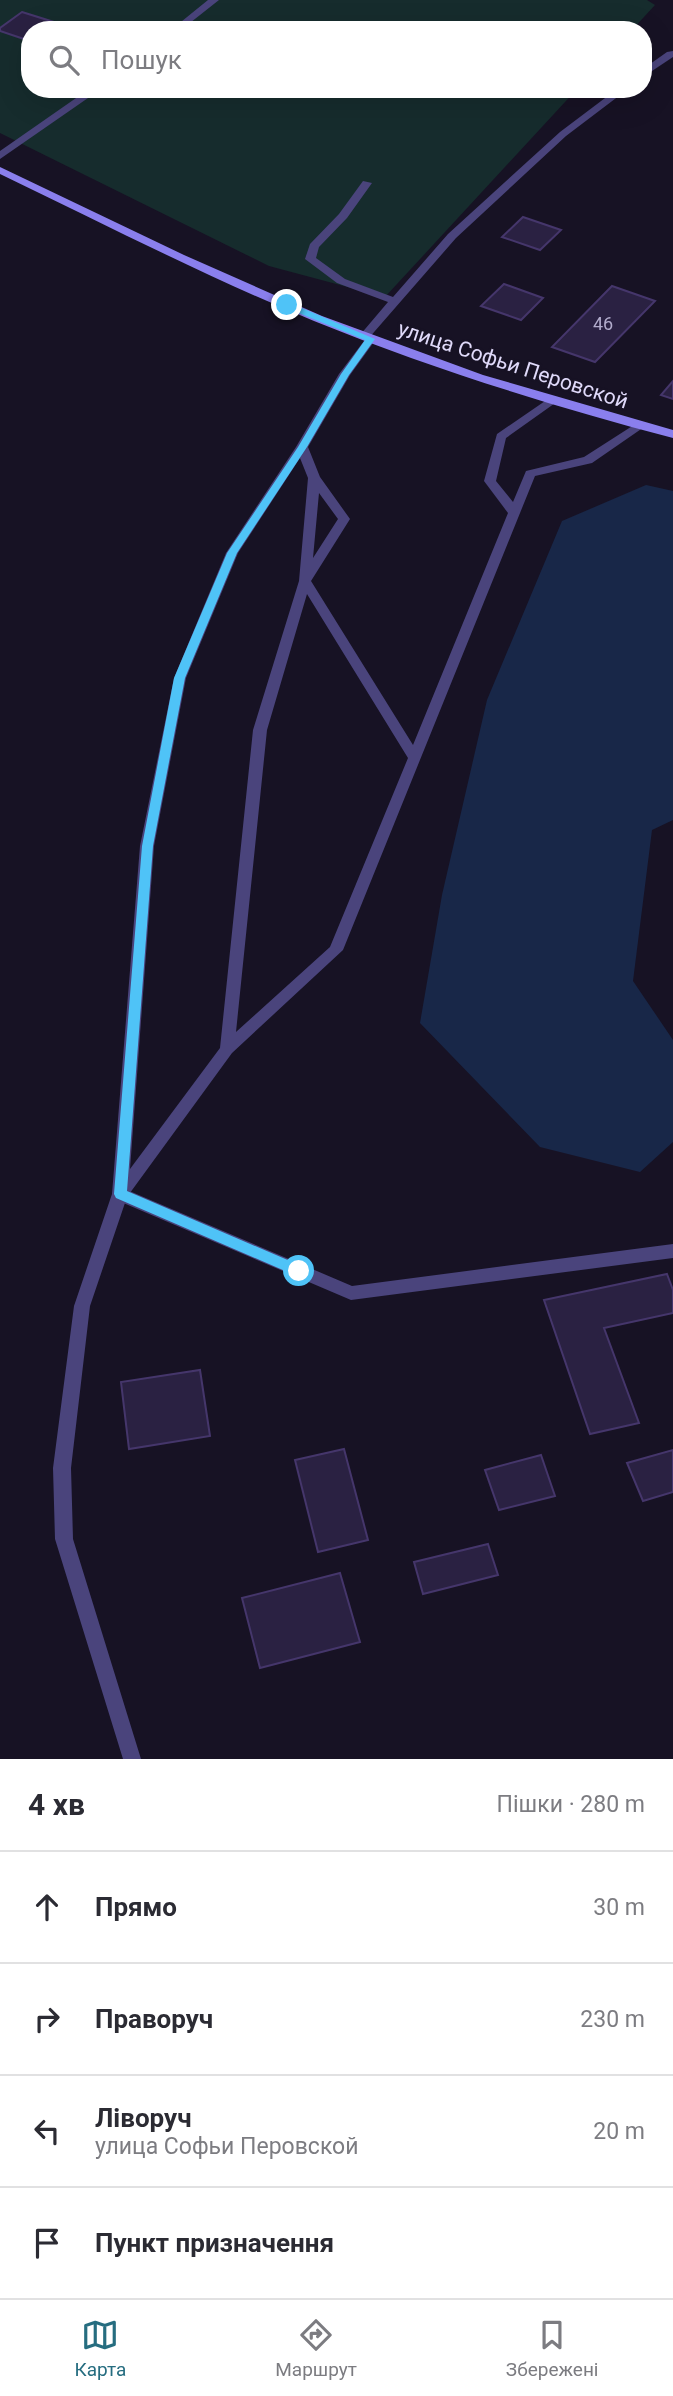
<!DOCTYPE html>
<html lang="uk">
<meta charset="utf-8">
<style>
body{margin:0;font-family:Roboto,sans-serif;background:#f2f2f3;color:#2b2b33}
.stop{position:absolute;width:21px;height:21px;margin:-16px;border:5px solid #4fc3f7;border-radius:50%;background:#fff}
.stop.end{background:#4fc3f7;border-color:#fff;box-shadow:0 2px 7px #0008}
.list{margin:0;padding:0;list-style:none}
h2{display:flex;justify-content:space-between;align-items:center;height:91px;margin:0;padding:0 28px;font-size:30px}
h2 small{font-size:23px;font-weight:400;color:#7c7c81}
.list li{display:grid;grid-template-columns:46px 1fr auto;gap:21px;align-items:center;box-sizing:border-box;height:112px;padding:0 28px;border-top:2px solid #e1e1e2}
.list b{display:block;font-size:26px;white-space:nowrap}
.list p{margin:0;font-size:23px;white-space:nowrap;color:#7c7c81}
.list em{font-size:23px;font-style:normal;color:#7c7c81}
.icon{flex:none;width:38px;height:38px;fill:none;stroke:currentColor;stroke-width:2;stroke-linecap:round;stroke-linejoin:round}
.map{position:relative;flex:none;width:673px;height:1759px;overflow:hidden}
.search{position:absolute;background:#fff;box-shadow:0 7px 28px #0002;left:21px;right:21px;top:21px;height:77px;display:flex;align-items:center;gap:18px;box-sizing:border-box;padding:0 24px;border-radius:28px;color:#7c7c81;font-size:26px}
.sheet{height:539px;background:#fff}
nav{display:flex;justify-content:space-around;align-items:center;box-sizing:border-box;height:98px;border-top:2px solid #e1e1e2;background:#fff;font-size:19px;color:#7c7c81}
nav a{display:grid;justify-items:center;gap:4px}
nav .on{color:#266d80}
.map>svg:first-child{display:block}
</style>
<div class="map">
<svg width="673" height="1759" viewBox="0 0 673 1759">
<rect width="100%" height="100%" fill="#171224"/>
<!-- green -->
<path fill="#162c2d" d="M0,0h647l8,5 -23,25h-602v59h547l-192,208 -116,-31 -269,-133z"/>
<!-- water -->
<path fill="#182748" d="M646,485l27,6v329l-21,10 -19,151 40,59v102l-33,30 -100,-25 -120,-124 22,-128 45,-195 75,-179z"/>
<!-- building -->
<path fill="#2a2142" stroke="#45366b" stroke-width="2" d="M22,12l35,11 -9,7h-18v11l-30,-10v-3z
M523,217l38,13 -21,20 -38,-13z
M504,284l39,14 -22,22 -40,-14z
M612,286l43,15 -60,61 -43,-15z
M673,381v18l-12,-4z
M667,1274l6,16v23l-69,15 35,95 -49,11 -46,-134z
M200,1370l10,66 -81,13 -8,-67z
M344,1449l24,91 -50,12 -23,-92z
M673,1450v42l-30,9 -16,-38z
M541,1455l14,41 -56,14 -14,-40z
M488,1544l10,31 -75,19 -9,-32z
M340,1573l20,69 -100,26 -18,-70z"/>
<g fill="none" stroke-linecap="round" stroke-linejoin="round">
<!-- lane -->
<path fill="#4a447c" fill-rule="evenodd" d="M208,0h11l-38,30h-10z
M673,51v6l-30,20v-8l24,-17z
M89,89h12l-101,70v-8z
M617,89h11l-62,47 -110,102 -88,101h-8v-4l28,-33 -51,-19 -32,-24 5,-15 29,-30 24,-33 9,2 -25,35 -28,29 -3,11 29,21 48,18 55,-63 112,-102z
M120,1187l232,99 321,-42v14l-322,42 -237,-101 -2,-5 2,-5z"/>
<!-- street -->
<path fill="#4a447c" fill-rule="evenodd" d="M371,336l5,3 -26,36 -42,72 12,30 30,42 -39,62 102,164 95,-232 -24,-32 13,-47 51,-35 4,-1 6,3 -52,37 -10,43 17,21 13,-31 58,-14 53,-34 4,-1 6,3 -55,38 -57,13 -192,474 -111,103 -105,144 -37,109 -19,162 2,71 68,220h-18l-68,-220 -2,-71 21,-162 38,-112 28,-348 34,-168 52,-125 70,-106 43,-73 28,-37zM300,458l8,20 -9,103 -46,149 -33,318 -90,121 24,-323 32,-168 52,-125zM319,493l19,26 -25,39zM307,594l101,164 -78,189 -94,85 31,-302z"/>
<!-- secondary -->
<path fill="#8a7fed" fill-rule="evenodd" d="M0,167l184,88 138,61 161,59 190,55v8c-122,-32 -243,-70 -359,-117 -107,-44 -210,-97 -314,-147z"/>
</g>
<!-- route -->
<path fill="#4fc3f7" d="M284,303h6l85,36 -26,36 -42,72 -70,106 -52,125 -32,168 -26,345 177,76v8l-5,2 -183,-79 -2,-4 28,-348 32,-168 53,-125 71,-106 43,-73 24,-34 -81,-33z"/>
<g text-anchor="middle" stroke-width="5" stroke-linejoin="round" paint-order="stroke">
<!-- far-number labels -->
<g font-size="18" fill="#b2accc">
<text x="603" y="330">46</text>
</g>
<!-- far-street labels -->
<g font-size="21" fill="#e0dafa" stroke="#171224">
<text transform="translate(513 365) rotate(18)" y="7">улица Софьи Перовской</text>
</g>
</g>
</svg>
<div class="stop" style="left:299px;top:1271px"></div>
<div class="stop end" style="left:287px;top:305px"></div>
<div class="search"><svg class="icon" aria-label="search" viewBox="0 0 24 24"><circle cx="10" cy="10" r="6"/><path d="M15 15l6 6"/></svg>Пошук</div>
</div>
<section class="sheet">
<h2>4 хв<small>Пішки · 280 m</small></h2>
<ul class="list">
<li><svg class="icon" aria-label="ahead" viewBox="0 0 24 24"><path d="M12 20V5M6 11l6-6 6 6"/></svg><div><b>Прямо</b></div><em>30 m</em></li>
<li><svg class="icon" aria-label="right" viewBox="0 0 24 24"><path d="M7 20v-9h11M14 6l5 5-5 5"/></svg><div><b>Праворуч</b></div><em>230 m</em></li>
<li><svg class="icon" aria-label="left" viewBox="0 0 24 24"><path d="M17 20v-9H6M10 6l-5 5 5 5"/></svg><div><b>Ліворуч</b><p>улица Софьи Перовской</p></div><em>20 m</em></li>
<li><svg class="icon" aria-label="arrive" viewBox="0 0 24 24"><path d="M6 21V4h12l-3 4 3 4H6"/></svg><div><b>Пункт призначення</b></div></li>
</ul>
</section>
<nav>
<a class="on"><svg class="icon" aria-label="map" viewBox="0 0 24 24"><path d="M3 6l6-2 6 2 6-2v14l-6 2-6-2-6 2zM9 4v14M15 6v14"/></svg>Карта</a>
<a><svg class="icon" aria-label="directions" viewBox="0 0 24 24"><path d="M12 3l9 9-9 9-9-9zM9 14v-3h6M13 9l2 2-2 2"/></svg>Маршрут</a>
<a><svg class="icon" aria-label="saved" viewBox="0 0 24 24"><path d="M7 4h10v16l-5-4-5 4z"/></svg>Збережені</a>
</nav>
